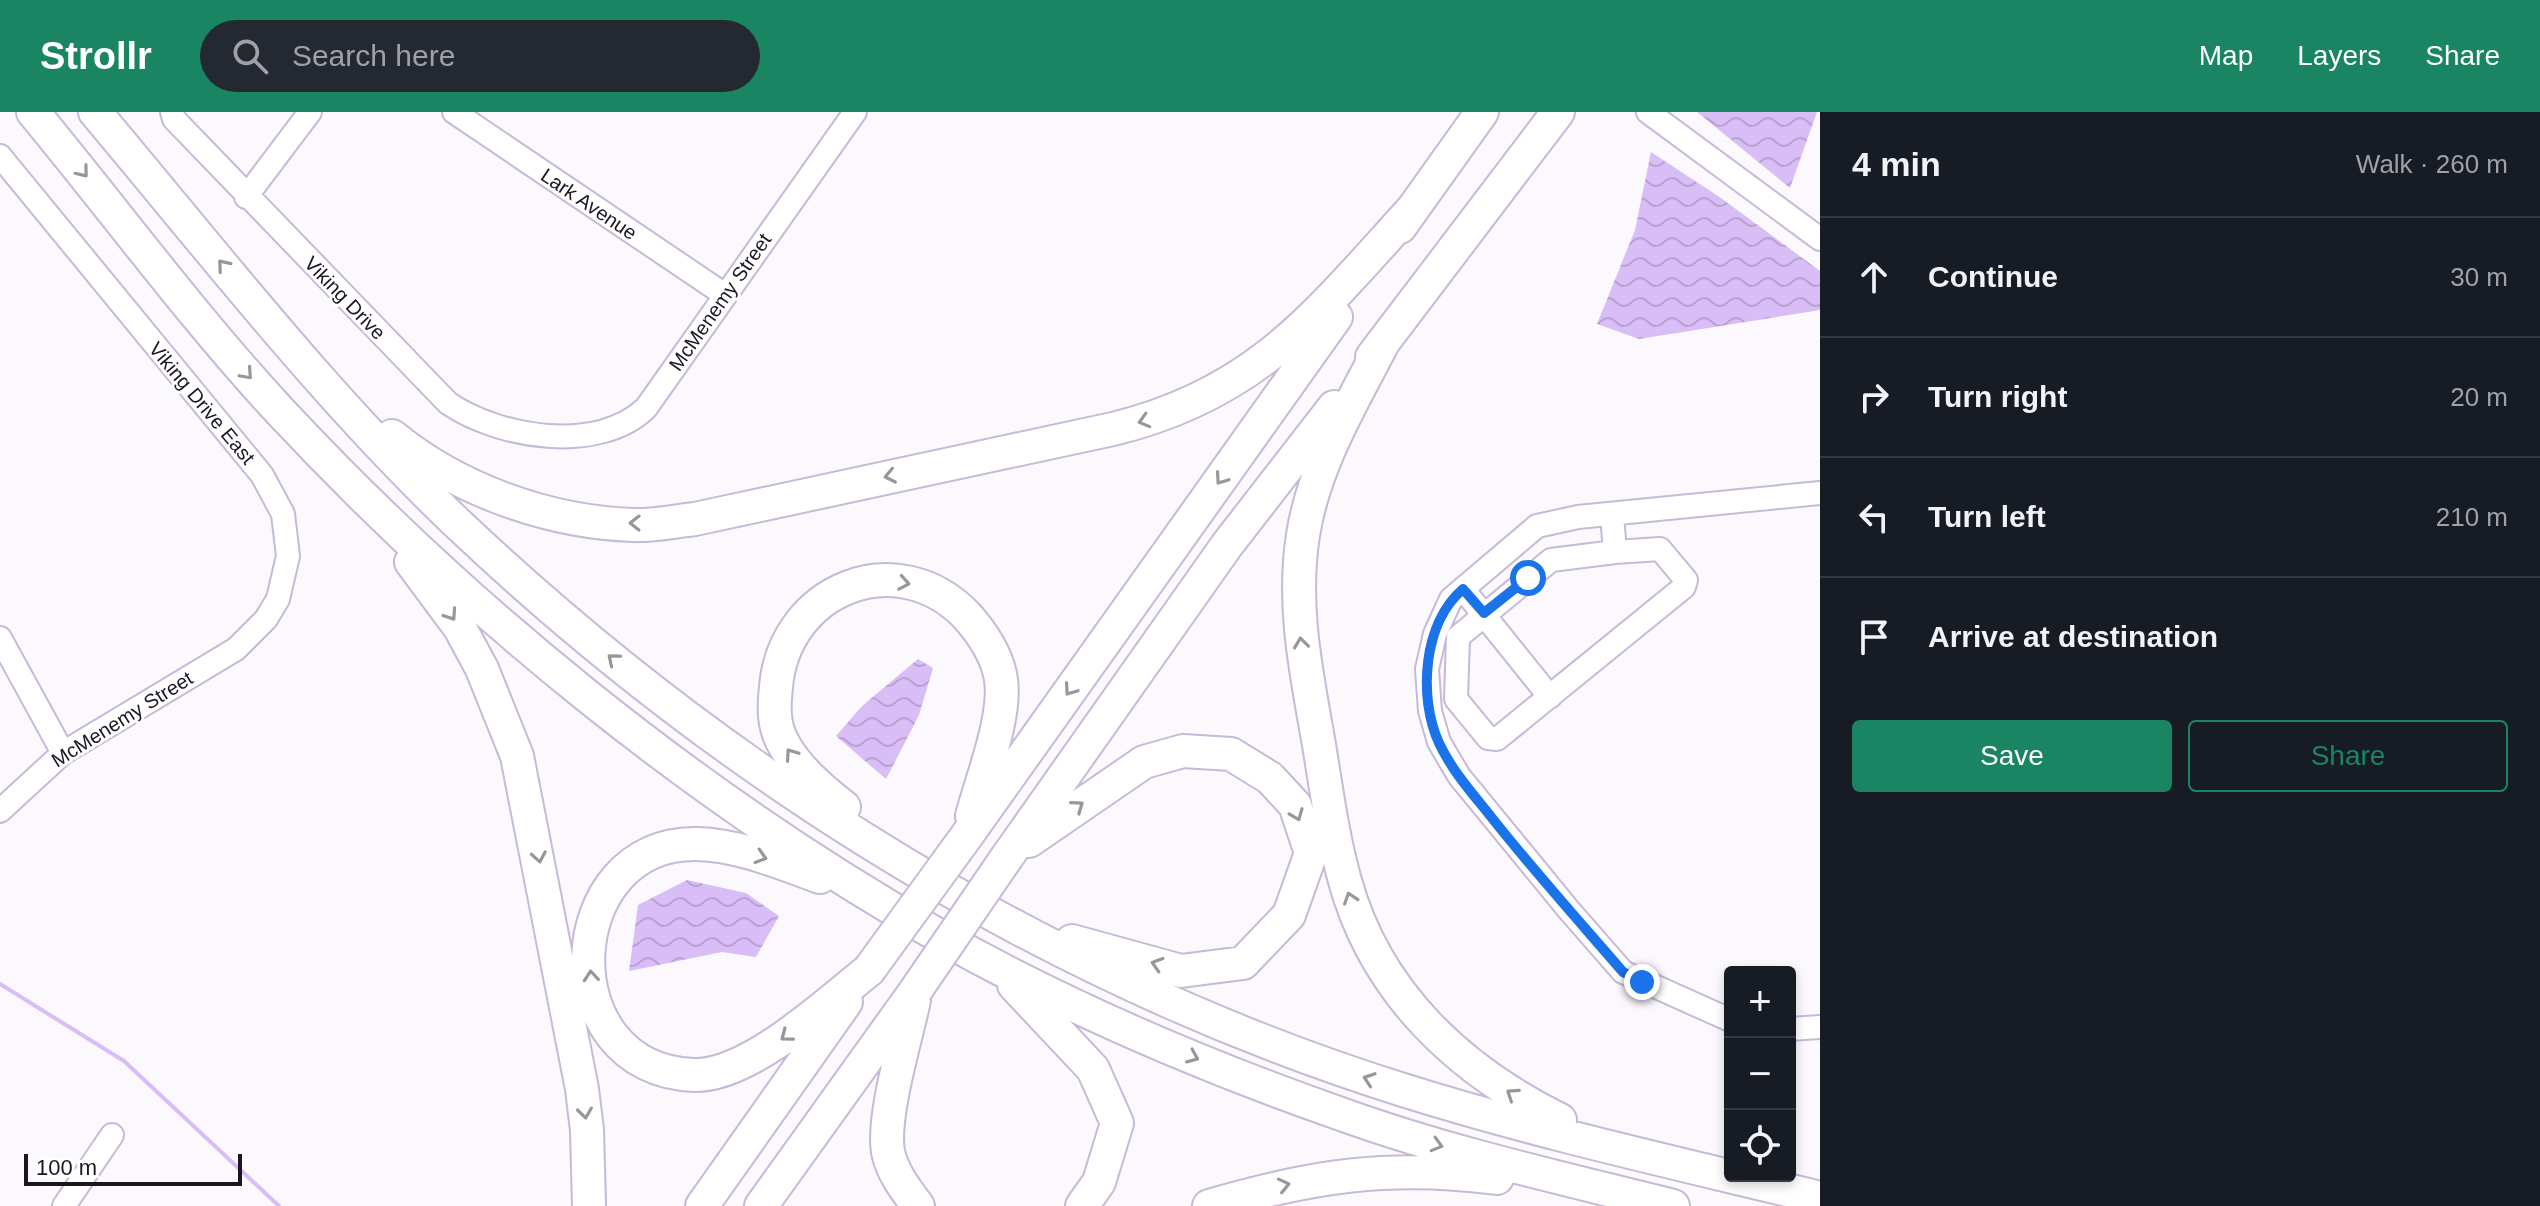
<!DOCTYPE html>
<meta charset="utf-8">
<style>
body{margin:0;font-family:Arial,sans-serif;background:#242831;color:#f1f3f6}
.controls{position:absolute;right:24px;bottom:24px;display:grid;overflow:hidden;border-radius:8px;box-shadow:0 4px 12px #0003}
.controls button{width:72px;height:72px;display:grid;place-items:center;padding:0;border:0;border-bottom:2px solid #363941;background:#171b24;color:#f1f3f6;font:40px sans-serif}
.scale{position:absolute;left:24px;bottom:20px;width:218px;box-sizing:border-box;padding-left:8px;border:4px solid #1b1621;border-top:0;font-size:22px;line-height:28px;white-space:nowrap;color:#1b1621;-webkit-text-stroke:6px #fff;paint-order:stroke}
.stop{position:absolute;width:24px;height:24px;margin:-18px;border:6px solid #1a73e8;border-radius:50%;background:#fff}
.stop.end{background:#1a73e8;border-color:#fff;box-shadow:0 2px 8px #0008}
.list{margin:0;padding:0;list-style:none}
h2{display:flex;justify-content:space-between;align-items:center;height:104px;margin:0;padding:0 32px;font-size:34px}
h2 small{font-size:26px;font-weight:400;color:#9ea1a6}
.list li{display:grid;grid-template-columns:52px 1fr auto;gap:24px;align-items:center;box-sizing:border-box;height:120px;padding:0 32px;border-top:2px solid #363941}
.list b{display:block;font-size:30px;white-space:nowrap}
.list em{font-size:26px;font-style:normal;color:#9ea1a6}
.actions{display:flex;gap:16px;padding:24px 32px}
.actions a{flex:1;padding:18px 0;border:2px solid #1a8562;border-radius:8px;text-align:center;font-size:28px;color:#1a8562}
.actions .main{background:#1a8562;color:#fff}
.icon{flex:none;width:44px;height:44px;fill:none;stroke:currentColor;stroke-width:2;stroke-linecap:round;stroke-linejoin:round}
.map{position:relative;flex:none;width:1820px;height:1094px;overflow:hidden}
header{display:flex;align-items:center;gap:48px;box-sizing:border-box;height:112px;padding:0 40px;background:#1a8562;color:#fff}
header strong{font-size:38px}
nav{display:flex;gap:44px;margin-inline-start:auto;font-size:28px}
.search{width:560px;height:72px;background:#242831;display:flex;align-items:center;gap:20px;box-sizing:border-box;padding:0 28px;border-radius:44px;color:#9ea1a6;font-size:30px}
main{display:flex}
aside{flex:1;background:#171b24}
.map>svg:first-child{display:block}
</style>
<header>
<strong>Strollr</strong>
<div class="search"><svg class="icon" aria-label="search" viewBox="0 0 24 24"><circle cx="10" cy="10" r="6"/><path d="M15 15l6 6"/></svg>Search here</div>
<nav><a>Map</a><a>Layers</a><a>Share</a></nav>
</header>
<main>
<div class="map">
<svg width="1820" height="1094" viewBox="0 0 1820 1094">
<defs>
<pattern id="water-waves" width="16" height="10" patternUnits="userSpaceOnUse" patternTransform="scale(2)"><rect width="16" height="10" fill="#d8bdf6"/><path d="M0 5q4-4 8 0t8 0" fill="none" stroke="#b9a2d3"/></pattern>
</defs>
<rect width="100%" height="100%" fill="#fbf8fe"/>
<!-- water -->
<path fill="url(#water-waves)" d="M1697,0h120l-27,76z
M1651,40l70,46 99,73v39l-181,29 -42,-15 38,-94z
M918,547l15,9 -14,47 -33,64 -50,-43 26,-30z
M687,768l59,13 33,23 -23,41 -34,-5 -93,19 9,-66z"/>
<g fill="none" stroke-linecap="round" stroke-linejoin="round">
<!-- stream -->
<path stroke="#d8bdf6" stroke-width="4" d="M0,872l124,77 155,145"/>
<defs>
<path id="minor" d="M172,0l2,7 274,284c51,35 150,51 198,5l209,-296
M454,0l271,183
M1648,0l172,127
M0,44l262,319 21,39 5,42 -10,43 -12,20 -30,30 -173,104 -63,58
M246,85l64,-85
M1612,403l3,37 -64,8 -93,77 -2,62 32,39 9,1 187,-152 2,-7 -26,-31 -45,3
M1463,477l87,108
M0,526l63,115
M1730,908l-107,-48 -55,-63 -109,-133 -20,-34 -9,-31 -3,-42 8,-35 16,-35 86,-73 41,-9 242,-24
M1790,917l30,-2
M64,1094l48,-71"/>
<path id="highway" d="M33,0c82,99 158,203 245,297 187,201 417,388 656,524 129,73 267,132 407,181 108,39 221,64 332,92
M95,0c117,139 229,284 361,410 268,254 594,457 947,568 137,43 278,74 417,108
M1400,115l82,-115
M1384,229c-32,62 -70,124 -81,194 -11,70 3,136 15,204 8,47 14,96 27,142 31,112 114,189 215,239
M1372,245l186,-245
M392,324c66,54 156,86 241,89 21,1 42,-4 62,-6l418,-90c144,-35 203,-114 298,-218
M411,450l49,66 22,41 35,87 65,333 5,41 2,76
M844,695c-23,-18 -49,-40 -62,-66 -9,-18 -8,-35 -6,-54 8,-98 121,-144 191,-71 15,17 28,36 33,58 9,37 -18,104 -28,142
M968,722l368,-517
M1029,729l115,-79 39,-11 48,3 39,24 25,27 16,48 -22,62 -46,48 -62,8 -109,-30
M1007,745l220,-312 107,-138
M820,765c-39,-14 -81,-32 -123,-33 -139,-3 -150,226 -3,231 54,2 134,-72 175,-105
M1014,873l79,84 24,54 -18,59 -17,24
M914,888c-8,39 -32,115 -26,152 4,20 18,38 30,54
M702,1094l144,-204
M761,1094l155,-216
M1209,1094c102,-30 181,-42 288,-28"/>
</defs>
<!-- minor casing -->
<use href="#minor" stroke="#c7b9d8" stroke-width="26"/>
<!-- highway casing -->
<use href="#highway" stroke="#c7b9d8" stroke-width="36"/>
<!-- minor -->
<use href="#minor" stroke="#fff" stroke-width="22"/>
<!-- highway -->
<use href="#highway" stroke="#fff" stroke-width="32"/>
<defs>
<path id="highway-bridge" d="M869,858l99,-136
M916,878l91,-133"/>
</defs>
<!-- highway-bridge casing -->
<use href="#highway-bridge" stroke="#c7b9d8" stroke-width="36" stroke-linecap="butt"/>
<!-- highway-bridge -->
<use href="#highway-bridge" stroke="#fff" stroke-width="32"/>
</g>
<!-- one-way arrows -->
<defs><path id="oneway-chevron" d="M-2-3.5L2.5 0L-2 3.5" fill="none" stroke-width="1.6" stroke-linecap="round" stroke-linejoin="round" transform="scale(2)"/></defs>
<g stroke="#98969b">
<use href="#oneway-chevron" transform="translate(83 60) rotate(51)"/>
<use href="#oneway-chevron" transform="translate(223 153) rotate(-130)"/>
<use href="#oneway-chevron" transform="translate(247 262) rotate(48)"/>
<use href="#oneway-chevron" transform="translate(1144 309) rotate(164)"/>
<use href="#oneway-chevron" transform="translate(890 364) rotate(168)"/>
<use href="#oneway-chevron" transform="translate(1221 367) rotate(125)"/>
<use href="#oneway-chevron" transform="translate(635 411) rotate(-179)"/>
<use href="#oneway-chevron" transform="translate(904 471) rotate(10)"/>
<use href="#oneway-chevron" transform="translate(451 503) rotate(56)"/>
<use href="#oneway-chevron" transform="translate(1301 531) rotate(-97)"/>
<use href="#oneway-chevron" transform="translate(613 547) rotate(-140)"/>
<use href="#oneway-chevron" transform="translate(1070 578) rotate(125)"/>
<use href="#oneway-chevron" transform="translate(791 642) rotate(-125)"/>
<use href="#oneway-chevron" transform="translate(1078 694) rotate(-36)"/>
<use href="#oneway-chevron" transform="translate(1297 703) rotate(68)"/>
<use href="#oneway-chevron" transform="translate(539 745) rotate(80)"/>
<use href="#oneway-chevron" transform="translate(761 745) rotate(17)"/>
<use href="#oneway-chevron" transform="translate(1350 786) rotate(-108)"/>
<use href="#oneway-chevron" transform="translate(1157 852) rotate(-163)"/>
<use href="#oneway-chevron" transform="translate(591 864) rotate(-95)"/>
<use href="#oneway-chevron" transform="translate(786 924) rotate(143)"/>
<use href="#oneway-chevron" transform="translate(1193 945) rotate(23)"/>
<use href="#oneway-chevron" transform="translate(1369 967) rotate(-161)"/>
<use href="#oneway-chevron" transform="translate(1512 982) rotate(-146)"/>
<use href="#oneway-chevron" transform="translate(585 1001) rotate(82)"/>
<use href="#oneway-chevron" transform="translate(1437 1033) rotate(16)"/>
<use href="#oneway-chevron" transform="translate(1284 1073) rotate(-13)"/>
</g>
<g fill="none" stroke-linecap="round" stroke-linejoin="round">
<!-- route -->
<path stroke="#1a73e8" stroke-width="10" d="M1528,466l-44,35 -21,-24c-40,34 -45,108 -24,154 13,28 34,51 53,75 42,53 87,103 131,154l19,10"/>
</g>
<g text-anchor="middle" stroke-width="6" stroke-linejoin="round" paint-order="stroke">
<!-- street labels -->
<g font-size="20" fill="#1b1621" stroke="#fff">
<text transform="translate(589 92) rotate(34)" y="7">Lark Avenue</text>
<text transform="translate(345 186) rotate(46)" y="7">Viking Drive</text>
<text transform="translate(720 190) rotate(-55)" y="7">McMenemy Street</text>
<text transform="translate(202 291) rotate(50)" y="7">Viking Drive East</text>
<text transform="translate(122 607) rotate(-32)" y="7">McMenemy Street</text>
</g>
</g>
</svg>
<div class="controls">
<button>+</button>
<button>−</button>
<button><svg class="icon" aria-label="locate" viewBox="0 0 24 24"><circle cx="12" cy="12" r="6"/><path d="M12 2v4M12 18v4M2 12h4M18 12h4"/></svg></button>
</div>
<div class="scale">100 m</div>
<div class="stop" style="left:1528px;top:466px"></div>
<div class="stop end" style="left:1642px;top:870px"></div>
</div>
<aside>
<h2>4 min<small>Walk · 260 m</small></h2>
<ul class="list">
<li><svg class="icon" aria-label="ahead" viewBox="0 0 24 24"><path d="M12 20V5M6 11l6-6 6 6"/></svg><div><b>Continue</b></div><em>30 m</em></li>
<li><svg class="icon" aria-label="right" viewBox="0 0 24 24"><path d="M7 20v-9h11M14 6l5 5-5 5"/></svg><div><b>Turn right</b></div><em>20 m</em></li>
<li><svg class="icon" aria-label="left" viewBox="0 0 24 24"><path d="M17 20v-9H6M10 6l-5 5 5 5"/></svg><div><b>Turn left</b></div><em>210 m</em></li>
<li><svg class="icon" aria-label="arrive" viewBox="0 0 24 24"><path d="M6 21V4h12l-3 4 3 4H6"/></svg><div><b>Arrive at destination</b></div></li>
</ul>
<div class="actions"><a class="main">Save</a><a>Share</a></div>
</aside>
</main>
